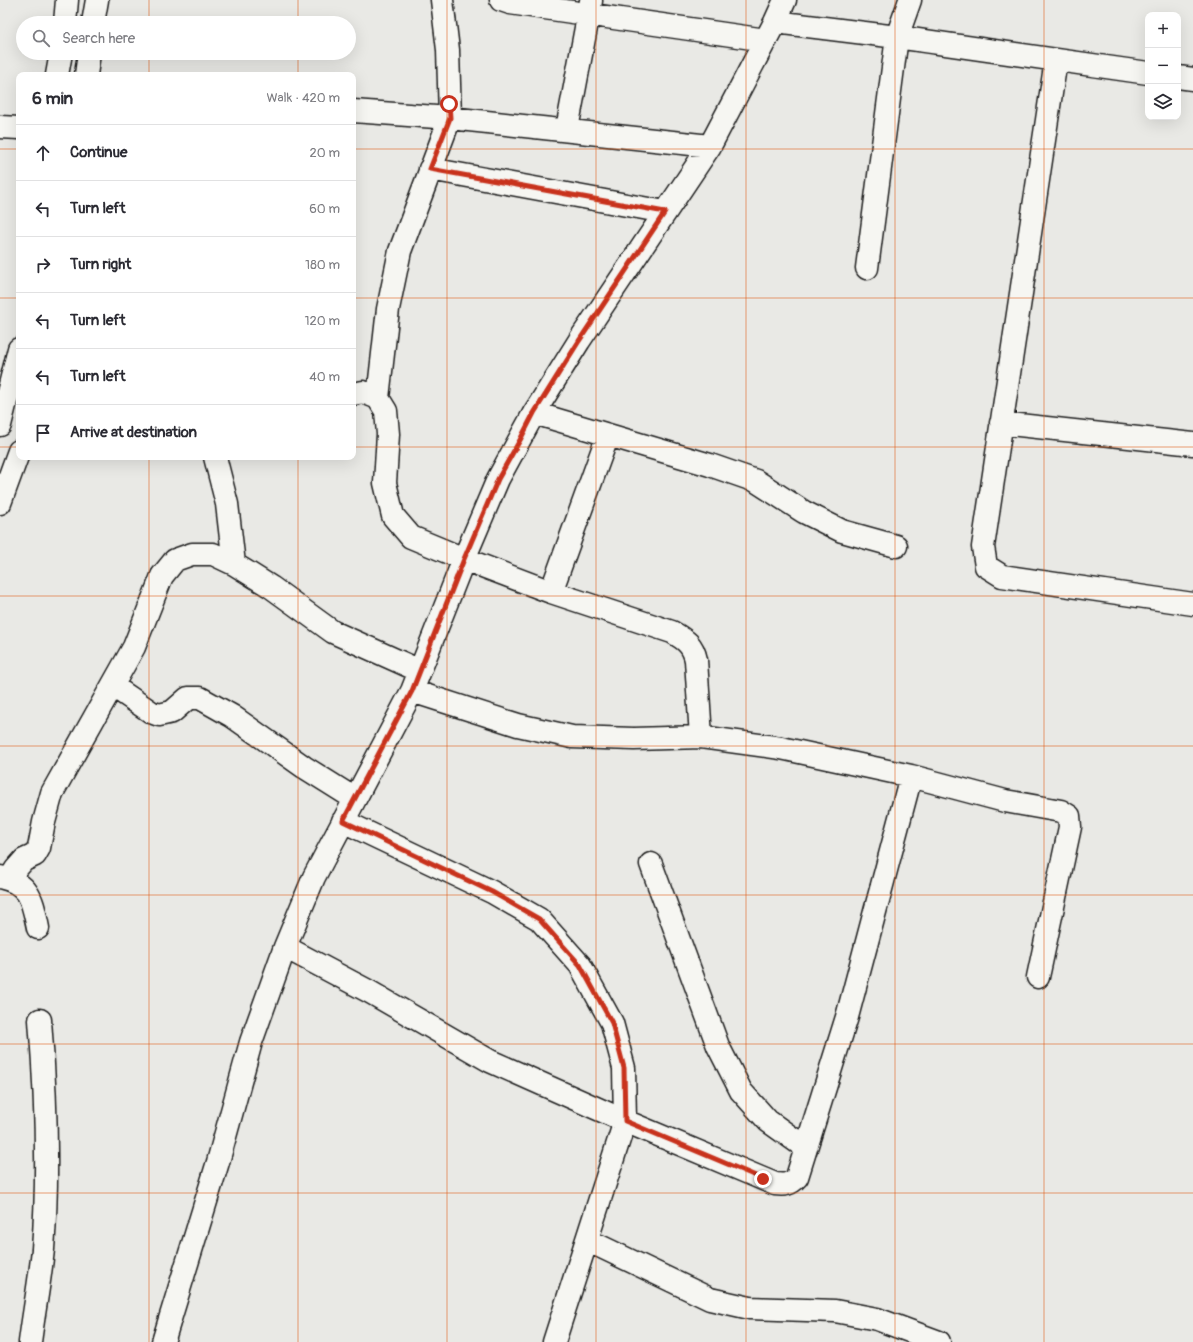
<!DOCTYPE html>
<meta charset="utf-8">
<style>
body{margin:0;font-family:Pangolin,sans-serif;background:#f7f7f7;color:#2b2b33}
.controls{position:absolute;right:12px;top:12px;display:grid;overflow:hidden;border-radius:8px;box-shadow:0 4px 16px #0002}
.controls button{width:36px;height:36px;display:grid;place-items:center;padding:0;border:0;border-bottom:1px solid #e1e1e2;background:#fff;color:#2b2b33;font:20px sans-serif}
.stop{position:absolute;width:12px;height:12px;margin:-9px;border:3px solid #c8321e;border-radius:50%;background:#fff}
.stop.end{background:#c8321e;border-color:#fff;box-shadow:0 1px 4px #0008}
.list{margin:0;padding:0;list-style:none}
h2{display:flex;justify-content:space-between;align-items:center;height:52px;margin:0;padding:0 16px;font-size:17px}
h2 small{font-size:13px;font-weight:400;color:#7c7c81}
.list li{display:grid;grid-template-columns:26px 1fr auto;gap:12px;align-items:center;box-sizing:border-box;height:56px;padding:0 16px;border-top:1px solid #e1e1e2}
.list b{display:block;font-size:15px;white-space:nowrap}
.list em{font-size:13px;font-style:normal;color:#7c7c81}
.icon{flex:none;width:22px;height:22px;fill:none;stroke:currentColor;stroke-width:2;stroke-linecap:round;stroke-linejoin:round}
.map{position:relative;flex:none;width:1193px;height:1342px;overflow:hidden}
.search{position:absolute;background:#fff;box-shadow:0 4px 16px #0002;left:16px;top:16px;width:340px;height:44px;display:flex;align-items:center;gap:10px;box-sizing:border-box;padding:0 14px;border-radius:22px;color:#7c7c81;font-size:15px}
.panel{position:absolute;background:#fff;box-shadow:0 4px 16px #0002;left:16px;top:72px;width:340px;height:388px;border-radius:8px}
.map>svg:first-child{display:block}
</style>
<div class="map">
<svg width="1193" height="1342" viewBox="0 0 1193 1342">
<rect width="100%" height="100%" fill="#e9e9e5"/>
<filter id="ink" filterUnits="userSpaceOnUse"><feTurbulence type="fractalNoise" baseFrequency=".025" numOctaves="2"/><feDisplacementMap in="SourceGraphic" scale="8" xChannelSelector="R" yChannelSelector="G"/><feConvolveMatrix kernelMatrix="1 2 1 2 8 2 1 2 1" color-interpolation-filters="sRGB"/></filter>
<g filter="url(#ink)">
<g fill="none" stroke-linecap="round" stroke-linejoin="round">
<defs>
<path id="minor" d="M501,0l9,3 256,37
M775,22l122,15 251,36
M65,23l2,-23
M93,23l4,-23
M1056,60l-73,487 3,19 16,10 191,28
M57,75l4,-22
M86,75l3,-22
M1178,77l15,2
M353,111l97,7 260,28
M0,127l19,1
M567,129l24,-128
M430,169l235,43
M867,268l30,-231 13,-37
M353,394l10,-2 15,6 8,13 2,23 -3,49 8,33 18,21 53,22 87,33 121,40c14,8 21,13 24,28l5,77
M378,398l10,-89 12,-58 50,-133 -2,-68 -6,-50
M534,413l176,52 46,16 48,31 38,19 54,15
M1001,423l192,21
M0,425l19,-76
M215,457l12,47 7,60
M0,503l19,-52
M551,592l57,-157
M113,686l38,26 8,3 13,-3 16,-14h12l32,18 72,51 51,32
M412,691l106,34 54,12 62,2 67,-2 80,11 130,28 94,25 56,10 8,5 1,11 -32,150
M343,821l149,71 47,27 41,46 32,58 12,45 1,53 -71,221
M651,864l67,182 23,45 27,30 38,27
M0,877c31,7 32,23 38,51
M10,879l6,-10 8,-9 11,-5 4,-7 5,-26 8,-29 82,-146 28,-71 13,-16 17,-6h21l21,10 37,23 62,45 87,39
M285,947l85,45 120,69 135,60 150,63c9,1 15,1 22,-7l50,-160 64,-241
M587,1240l123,59 40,9 85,3 42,8 62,23
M30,1342c4,-31 10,-62 13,-93 6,-77 3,-153 -3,-229
M163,1342l55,-180 33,-120 34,-95 29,-70 98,-186 52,-132 34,-80 36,-66 45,-72 131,-195 65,-124 10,-22"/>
</defs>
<!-- minor casing -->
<use href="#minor" stroke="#1c1c1c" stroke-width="25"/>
<!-- minor -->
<use href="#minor" stroke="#f6f6f2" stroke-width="22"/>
</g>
</g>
<g fill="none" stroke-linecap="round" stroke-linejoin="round" filter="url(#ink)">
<!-- route -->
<path stroke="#c8321e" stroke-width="5" d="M449,104l1,14 -20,51 235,43 -86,129 -45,72 -14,27 -22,39 -34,80 -52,132 -69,130 149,71 47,27 41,46 32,58 12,45 1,53 138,58"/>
</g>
<!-- grid -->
<path fill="none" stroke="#de560d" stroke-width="1" stroke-opacity="0.55" d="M149,0v23M298,0v23M447,0v1342M596,0v1342M746,0v1342M895,0v1342M1044,0v1342M149,53v22M298,53v22M0,149h19M353,149h840M0,298h19M353,298h840M0,447h19M353,447h840M149,457v885M298,457v885M0,596h1193M0,746h1193M0,895h1193M0,1044h1193M0,1193h1193"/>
</svg>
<div class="controls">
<button>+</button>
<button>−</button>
<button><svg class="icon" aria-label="layers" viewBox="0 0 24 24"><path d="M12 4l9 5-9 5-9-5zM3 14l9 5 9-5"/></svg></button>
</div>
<div class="stop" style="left:449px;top:104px"></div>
<div class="stop end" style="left:763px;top:1179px"></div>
<div class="search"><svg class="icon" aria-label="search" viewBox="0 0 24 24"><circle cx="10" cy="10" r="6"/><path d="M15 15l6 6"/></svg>Search here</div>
<section class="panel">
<h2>6 min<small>Walk · 420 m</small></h2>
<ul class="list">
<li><svg class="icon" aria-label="ahead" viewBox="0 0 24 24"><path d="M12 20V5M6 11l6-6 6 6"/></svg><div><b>Continue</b></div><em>20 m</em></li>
<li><svg class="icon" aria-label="left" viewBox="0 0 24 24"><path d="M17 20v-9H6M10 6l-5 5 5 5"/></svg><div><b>Turn left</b></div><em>60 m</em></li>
<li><svg class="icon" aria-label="right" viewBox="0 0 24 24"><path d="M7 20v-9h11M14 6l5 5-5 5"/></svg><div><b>Turn right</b></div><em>180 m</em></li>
<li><svg class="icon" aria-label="left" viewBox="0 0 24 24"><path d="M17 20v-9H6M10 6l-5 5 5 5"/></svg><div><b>Turn left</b></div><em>120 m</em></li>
<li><svg class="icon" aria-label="left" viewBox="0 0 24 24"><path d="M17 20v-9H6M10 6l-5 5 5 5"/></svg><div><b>Turn left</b></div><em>40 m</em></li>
<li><svg class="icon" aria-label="arrive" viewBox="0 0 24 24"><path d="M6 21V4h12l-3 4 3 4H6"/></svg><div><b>Arrive at destination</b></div></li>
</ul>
</section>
</div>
